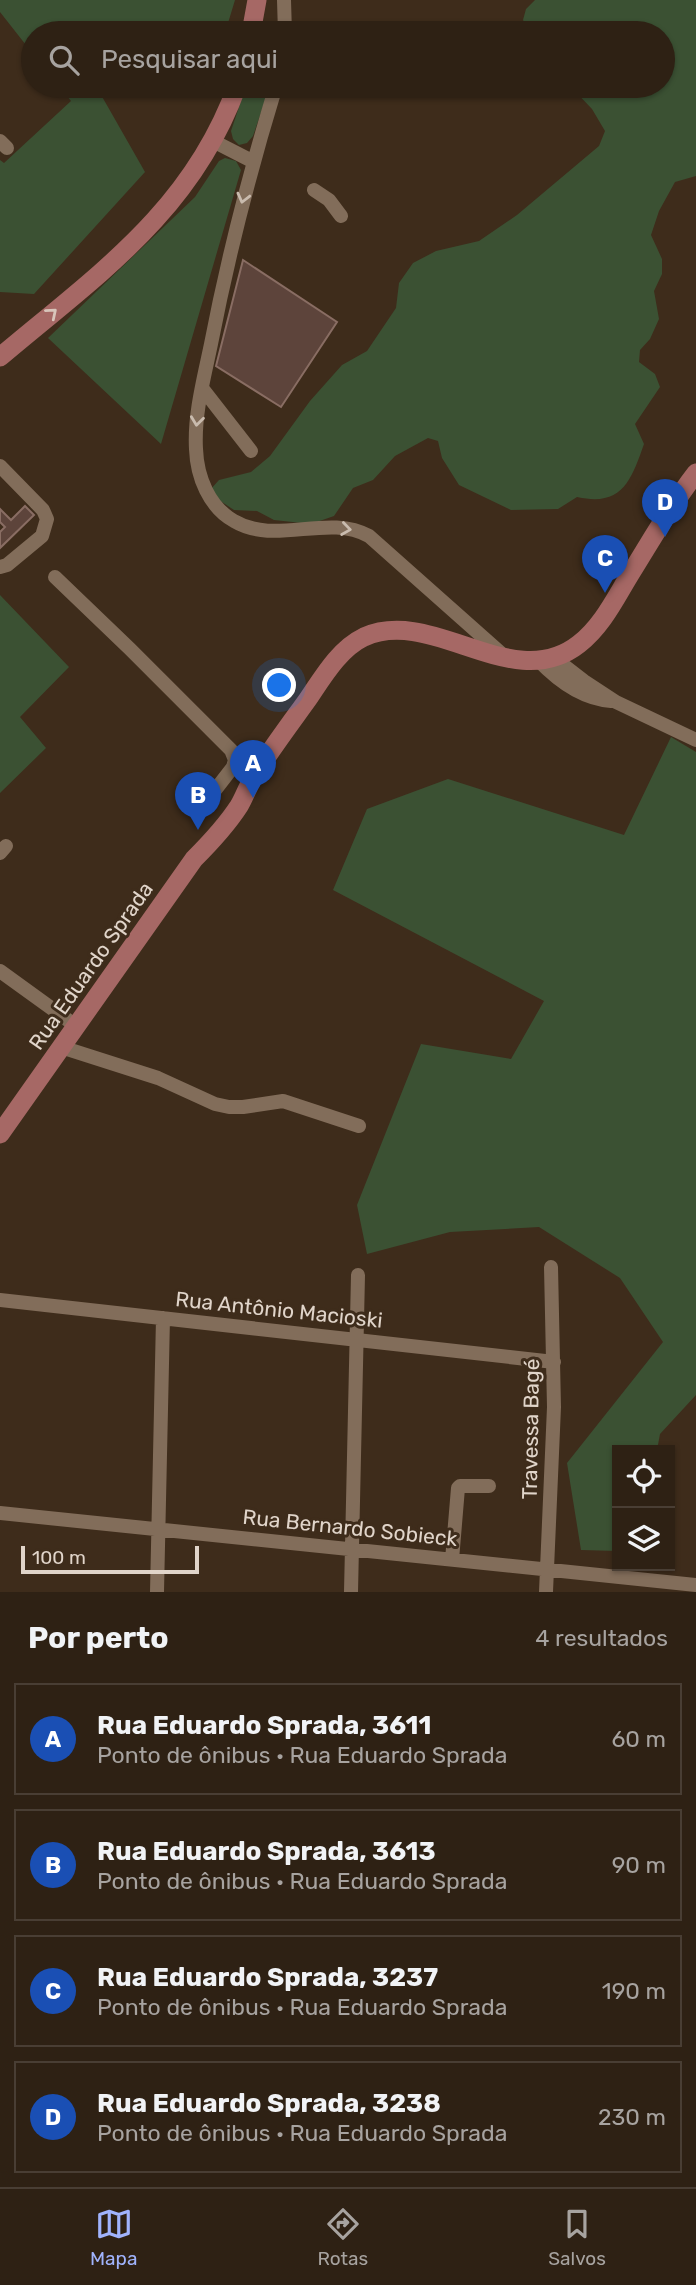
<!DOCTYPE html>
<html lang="pt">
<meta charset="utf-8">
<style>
body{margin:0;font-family:Rubik,sans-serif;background:#36291d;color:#f1f3f6}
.controls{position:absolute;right:21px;bottom:21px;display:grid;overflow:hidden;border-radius:0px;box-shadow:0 2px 5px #0004}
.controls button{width:63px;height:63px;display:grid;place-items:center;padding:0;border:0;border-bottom:2px solid #493e34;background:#2e2114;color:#f1f3f6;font:35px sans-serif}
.scale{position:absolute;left:21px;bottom:18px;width:178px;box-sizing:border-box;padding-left:7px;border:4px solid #e1d5ca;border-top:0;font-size:19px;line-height:24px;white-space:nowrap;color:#e1d5ca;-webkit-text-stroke:5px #3e2c1b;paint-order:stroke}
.you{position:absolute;left:280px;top:686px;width:24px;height:24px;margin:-18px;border:5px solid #fff;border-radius:50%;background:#1a73e8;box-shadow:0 0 0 10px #1a73e833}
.badge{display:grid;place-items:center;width:46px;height:46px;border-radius:50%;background:#a0b3fd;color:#fff;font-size:23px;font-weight:700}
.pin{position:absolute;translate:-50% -58px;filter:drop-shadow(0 2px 4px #0008)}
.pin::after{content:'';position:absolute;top:37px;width:24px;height:21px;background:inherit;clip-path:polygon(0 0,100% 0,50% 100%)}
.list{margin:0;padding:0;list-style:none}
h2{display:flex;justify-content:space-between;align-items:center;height:91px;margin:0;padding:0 28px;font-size:30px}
h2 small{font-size:23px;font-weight:400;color:#a7a3a0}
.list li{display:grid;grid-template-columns:46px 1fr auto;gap:21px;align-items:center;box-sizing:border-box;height:112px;margin:0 14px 14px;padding:0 14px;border:2px solid #493e34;border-radius:0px}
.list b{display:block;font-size:26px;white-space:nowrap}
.list p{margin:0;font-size:23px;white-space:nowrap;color:#a7a3a0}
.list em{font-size:23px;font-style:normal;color:#a7a3a0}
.icon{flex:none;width:38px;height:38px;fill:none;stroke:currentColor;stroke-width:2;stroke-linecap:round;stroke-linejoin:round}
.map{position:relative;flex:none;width:696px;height:1592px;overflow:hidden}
.search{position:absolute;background:#2e2114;box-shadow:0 2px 5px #0004;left:21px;right:21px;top:21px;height:77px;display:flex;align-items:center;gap:18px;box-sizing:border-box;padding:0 24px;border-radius:38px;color:#a7a3a0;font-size:26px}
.sheet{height:595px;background:#2e2114}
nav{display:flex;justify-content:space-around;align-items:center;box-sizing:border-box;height:98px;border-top:2px solid #493e34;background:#2e2114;font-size:19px;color:#a7a3a0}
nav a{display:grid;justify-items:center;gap:4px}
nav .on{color:#a0b3fd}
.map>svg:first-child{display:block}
</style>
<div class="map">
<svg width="696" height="1592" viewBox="0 0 696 1592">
<rect width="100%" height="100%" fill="#3e2c1b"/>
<!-- green -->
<path fill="#3b5133" d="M0,0h235l-10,33h-192v21l-33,-42z
M535,0h161v176l-21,6 -16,29 -8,24 11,24v15l-8,17 5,28 -9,20 -10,11 -1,12 16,12 5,13 -25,37 9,20c-13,37 -22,63 -67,53l-19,12 -47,1 -52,-25 -17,-27 -4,-17 -10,-3 -33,18 -22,24 -20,8 -19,28 -23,8 -37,-4 -17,-9 -23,-1 -21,-14 -3,-6 9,-10 32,-8 19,-16 40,-55 32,-36 25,-14 29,-43 3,-25 14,-20 23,-12 43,-10 38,-26 82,-69 6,-15 -13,-22 -22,-23h93v-53h-133l-7,-13 3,-11z
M59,86h37l49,86 -111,122 -34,-2v-132l4,3 67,-62z
M246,86h24l-17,50 -6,7 -8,2 -6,-6 -2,-8z
M225,158l11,3 5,9 -80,274 -113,-106 147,-141 24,-36z
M0,595l69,72 -49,50 26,31 -46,45z
M671,737l25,15v643l-36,39 -3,16h-40v101l-36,-1 -14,-87 96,-121 -43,-64 -81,-51 -89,5 -83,22 -10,-49 64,-161 90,15 33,-58 -211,-111 34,-81 81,-30 176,56z"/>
<!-- building -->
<path fill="#5d443b" stroke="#896d63" stroke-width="2" d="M243,260l94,62 -56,85 -65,-41z
M25,506l9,9 -34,33v-16l5,-5 -5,-5v-13l11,11z"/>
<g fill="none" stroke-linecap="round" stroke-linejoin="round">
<!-- minor -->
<path stroke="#826d5a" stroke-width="14" d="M284,0l1,33
M276,86c-26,85 -48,170 -65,258 -7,34 -17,70 -15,105 1,28 13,58 38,72 42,25 93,-8 135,15l134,119
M0,141l7,7
M213,141l39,20
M314,190l15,10 12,16
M202,388l49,63
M0,466l43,44 4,9 -5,17 -35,29 -7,2
M55,577l75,72 101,101 4,10 -2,7 -31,40
M553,657l31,24 32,21 80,38
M538,660c19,20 44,39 73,41
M0,853l6,-7
M0,971l76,55
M61,1047l97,31 57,26 14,3h14l40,-6 76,25
M0,1300l554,62
M0,1513l696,72
M452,1560l6,-72 2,-2h29
M157,1592l6,-274
M351,1592l7,-317
M546,1592l8,-185 -3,-140"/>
<!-- major -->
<path stroke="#a66865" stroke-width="19" d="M251,33l6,-33
M0,357c97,-82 192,-146 237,-271
M0,1134l194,-275c17,-17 32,-33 45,-53 6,-10 10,-23 17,-33 16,-25 34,-49 52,-74 15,-22 31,-50 56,-62 69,-31 149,59 215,7 23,-18 36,-45 50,-68 22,-35 42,-71 67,-103"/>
</g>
<!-- one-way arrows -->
<defs><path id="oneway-chevron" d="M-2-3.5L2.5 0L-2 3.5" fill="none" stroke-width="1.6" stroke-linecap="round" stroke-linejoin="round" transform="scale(1.75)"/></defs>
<g stroke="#c9bbae">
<use href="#oneway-chevron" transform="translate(243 198) rotate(104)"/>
<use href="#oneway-chevron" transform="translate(197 421) rotate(97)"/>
<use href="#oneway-chevron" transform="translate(346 529) rotate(8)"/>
</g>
<use stroke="#d8c5bb" href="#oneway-chevron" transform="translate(52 313) rotate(-40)"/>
<g text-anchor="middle" stroke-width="6" stroke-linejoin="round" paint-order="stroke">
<!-- street labels -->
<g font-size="21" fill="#e1d5ca" stroke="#3e2c1b">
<text transform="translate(91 966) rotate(-55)" y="7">Rua Eduardo Sprada</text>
<text transform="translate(279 1310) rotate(6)" y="7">Rua Antônio Macioski</text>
<text transform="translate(531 1429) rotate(-89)" y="7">Travessa Bagé</text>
<text transform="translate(350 1528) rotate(6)" y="7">Rua Bernardo Sobieck</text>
</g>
</g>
</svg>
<div class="controls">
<button><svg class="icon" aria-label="locate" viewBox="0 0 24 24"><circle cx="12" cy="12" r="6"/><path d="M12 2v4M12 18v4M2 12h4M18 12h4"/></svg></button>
<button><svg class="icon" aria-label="layers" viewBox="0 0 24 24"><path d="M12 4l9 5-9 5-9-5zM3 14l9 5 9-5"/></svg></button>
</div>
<div class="scale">100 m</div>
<div class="you"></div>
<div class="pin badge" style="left:253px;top:798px;background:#1a4fb4">A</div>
<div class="pin badge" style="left:198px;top:830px;background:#1a4fb4">B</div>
<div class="pin badge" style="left:605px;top:593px;background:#1a4fb4">C</div>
<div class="pin badge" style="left:665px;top:537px;background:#1a4fb4">D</div>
<div class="search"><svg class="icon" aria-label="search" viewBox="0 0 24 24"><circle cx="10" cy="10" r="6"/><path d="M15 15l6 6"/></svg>Pesquisar aqui</div>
</div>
<section class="sheet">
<h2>Por perto<small>4 resultados</small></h2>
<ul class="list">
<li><span class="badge" style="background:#1a4fb4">A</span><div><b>Rua Eduardo Sprada, 3611</b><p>Ponto de ônibus · Rua Eduardo Sprada</p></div><em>60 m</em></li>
<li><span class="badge" style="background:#1a4fb4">B</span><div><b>Rua Eduardo Sprada, 3613</b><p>Ponto de ônibus · Rua Eduardo Sprada</p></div><em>90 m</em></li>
<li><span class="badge" style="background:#1a4fb4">C</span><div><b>Rua Eduardo Sprada, 3237</b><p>Ponto de ônibus · Rua Eduardo Sprada</p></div><em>190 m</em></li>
<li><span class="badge" style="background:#1a4fb4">D</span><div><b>Rua Eduardo Sprada, 3238</b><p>Ponto de ônibus · Rua Eduardo Sprada</p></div><em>230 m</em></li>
</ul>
</section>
<nav>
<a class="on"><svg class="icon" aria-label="map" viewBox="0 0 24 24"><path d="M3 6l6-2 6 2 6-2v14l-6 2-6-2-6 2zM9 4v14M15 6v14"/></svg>Mapa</a>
<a><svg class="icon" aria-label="directions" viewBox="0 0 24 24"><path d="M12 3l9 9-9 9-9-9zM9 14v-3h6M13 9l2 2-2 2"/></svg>Rotas</a>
<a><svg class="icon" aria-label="saved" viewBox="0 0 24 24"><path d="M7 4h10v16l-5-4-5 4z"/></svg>Salvos</a>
</nav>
